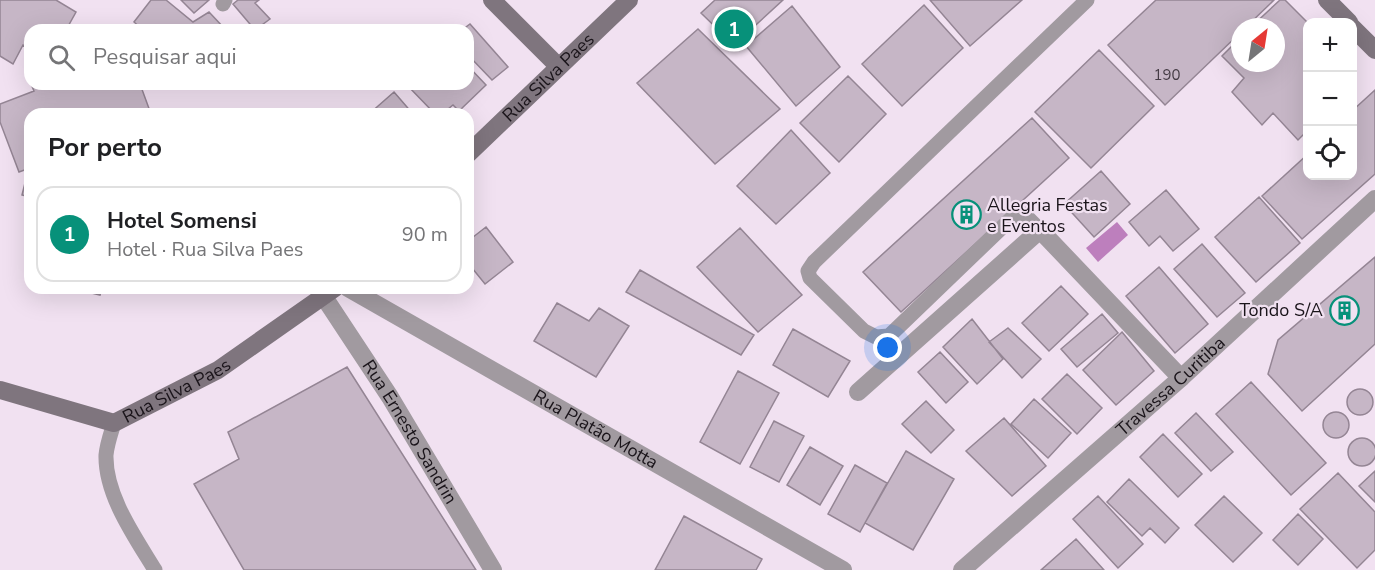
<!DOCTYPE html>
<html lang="pt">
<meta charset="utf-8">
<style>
body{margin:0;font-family:"Nunito Sans",sans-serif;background:#f2f2f2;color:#202124}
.controls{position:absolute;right:18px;top:18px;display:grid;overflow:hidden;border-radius:12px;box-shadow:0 6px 24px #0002}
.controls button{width:54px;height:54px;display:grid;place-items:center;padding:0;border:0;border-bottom:2px solid #e0e0e0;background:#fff;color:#202124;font:30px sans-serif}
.compass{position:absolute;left:1231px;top:18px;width:54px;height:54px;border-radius:50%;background:#fff;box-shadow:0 6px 24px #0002;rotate:30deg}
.you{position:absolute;left:888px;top:348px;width:21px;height:21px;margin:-15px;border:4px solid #fff;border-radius:50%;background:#1a73e8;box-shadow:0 0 0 9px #1a73e833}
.badge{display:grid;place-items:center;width:39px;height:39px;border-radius:50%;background:#07917a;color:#fff;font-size:20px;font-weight:700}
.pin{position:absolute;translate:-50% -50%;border:3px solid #fff;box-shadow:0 2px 6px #0006}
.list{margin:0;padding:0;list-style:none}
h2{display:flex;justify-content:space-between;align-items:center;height:78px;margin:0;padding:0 24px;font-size:26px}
h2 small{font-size:20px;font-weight:400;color:#757577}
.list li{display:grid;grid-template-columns:39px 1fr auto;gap:18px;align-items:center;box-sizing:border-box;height:96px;margin:0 12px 12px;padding:0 12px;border:2px solid #e0e0e0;border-radius:18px}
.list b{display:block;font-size:22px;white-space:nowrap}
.list p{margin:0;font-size:20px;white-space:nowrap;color:#757577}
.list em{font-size:20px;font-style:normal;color:#757577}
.icon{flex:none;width:33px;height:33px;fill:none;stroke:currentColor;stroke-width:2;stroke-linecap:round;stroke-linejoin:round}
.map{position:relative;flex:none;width:1375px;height:570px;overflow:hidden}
.search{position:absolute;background:#fff;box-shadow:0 6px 24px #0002;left:24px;top:24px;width:450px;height:66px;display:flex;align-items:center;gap:15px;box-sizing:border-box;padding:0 21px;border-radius:18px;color:#757577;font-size:22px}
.panel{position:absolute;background:#fff;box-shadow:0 6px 24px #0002;left:24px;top:108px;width:450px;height:186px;border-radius:18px}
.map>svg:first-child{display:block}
</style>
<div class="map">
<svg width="1375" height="570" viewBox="0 0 1375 570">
<rect width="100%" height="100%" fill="#f1e1f1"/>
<!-- water -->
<path fill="#bd7fbd" d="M1117,222l11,13 -30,27 -12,-14z"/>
<!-- building -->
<path fill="#c6b6c6" stroke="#948594" stroke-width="1.5" d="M0,0h56l20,12 -10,18h-36v19l-7,-4 -10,19 -13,-8z
M151,0h15l27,22 16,-10 15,16 -2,2h-79l-9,-8z
M181,0h28l-15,13z
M238,0h21l-4,3 15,16 -15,11 -22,-26z
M715,0h68l-49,45 -33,-32z
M930,0h92l-52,46z
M1156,0h118l-28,27h-6v6l-75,72 -57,-60z
M1280,0h5l23,23v107l-10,10 -25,-27 -11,12 -30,-33 12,-14 -22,-22 18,-18v25h36v-36h-25z
M924,5l39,43 -61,58 -40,-42z
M792,6l48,61 -44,39 -50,-60z
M470,24l38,43 -16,13 -24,-25v-25h-6z
M698,29l82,80 -65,55 -78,-81z
M1099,50l55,56 -63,62 -56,-56z
M468,66l18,19 -27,26 -6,-6 -11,9h-7l-29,-30h62z
M848,76l38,38 -47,48 -39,-39z
M31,84h109l11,30h-121v54l-11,4 -19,-50v-18l34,-13z
M1375,90v84l-73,65 -40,-43 46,-42v22h44v-65z
M394,92l19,22h-44z
M1032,118l37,40 -168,154 -38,-40z
M791,130l39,43 -54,51 -39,-38z
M1101,171l29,33 -36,33 -30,-33z
M26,179h4v18l-8,-2z
M1166,190l33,39 -26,22 -13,-15 -11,10 -20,-24z
M1259,197l41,46 -44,39 -41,-45z
M486,227l27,35 -28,22 -17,-21v-22z
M740,228l62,67 -44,37 -61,-65z
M1202,244l43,49 -28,24 -43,-48z
M1375,257v87l-73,67 -34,-37 10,-34z
M1159,267l49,57 -33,29 -49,-57z
M640,270l114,65 -13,20 -115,-63z
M1061,286l27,28 -39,37 -27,-28z
M71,288h31l-2,7z
M557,303l32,18 10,-13 30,18 -33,51 -62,-36z
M1102,314l16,19 -41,34 -16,-18z
M972,319l31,40 -26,25 -34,-37z
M1008,328l33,31 -19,19 -33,-36z
M793,329l57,32 -22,36 -55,-32z
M1122,332l32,39 -38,34 -33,-35z
M940,352l28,30 -22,21 -28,-31z
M347,367l129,203h-232l-50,-86 45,-25 -11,-27z
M738,371l41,22 -39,71 -40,-22z
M1067,374l35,34 -25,26 -35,-35z
M1251,382l75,81 -35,32 -75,-81z
M1347 402a13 13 0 1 1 26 0a13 13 0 1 1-26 0Z
M1034,399l37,34 -23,25 -37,-34z
M926,401l28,29 -23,23 -29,-29z
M1323 425a13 13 0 1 1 26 0a13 13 0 1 1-26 0Z
M1196,413l37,39 -22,19 -36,-38z
M1004,418l42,48 -34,30 -46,-45z
M774,421l30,15 -25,46 -29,-15z
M1163,434l39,40 -24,23 -38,-40z
M1348 452a14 14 0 1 1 28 0a14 14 0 1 1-28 0Z
M810,447l33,19 -23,39 -33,-20z
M906,451l48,28 -41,71 -48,-27z
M855,465l32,18 -27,49 -32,-18z
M1375,471v31l-16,-16z
M1338,473l37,39v38l-18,18 -57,-59z
M1129,479l50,49 -14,15 -15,-15 -8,8 -35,-34z
M1098,496l45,48 -25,24 -45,-49z
M1224,496l38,37 -29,29 -38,-37z
M1298,514l25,25 -25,26 -25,-25z
M684,516l78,43 -6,11h-101z
M1076,539l28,31h-63z"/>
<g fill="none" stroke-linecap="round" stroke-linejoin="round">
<!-- lane -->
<path stroke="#a19aa0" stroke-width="15" d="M223,4l2,-4
M1040,230l-16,-16 -7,-1 -128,123 -13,1 -12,-6 -54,-53 -2,-7 6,-9 273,-262
M114,423c-3,10 -7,21 -8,32 -1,40 29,82 49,115"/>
<!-- street -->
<g stroke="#a19aa0" stroke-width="18">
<path id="s1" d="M348,288l495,282"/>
<path id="s2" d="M324,297l66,100 103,173"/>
<path d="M858,392l182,-162 141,148"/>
<path id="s3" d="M962,570l219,-192 194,-179"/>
</g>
<!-- secondary -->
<g stroke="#7f757e" stroke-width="18">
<path d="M492,0l66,66"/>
<path d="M1327,0l22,22"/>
<path d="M1352,27l23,23"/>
<path id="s4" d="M468,154l161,-154"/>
<path id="s5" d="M0,390l114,33 104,-53 117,-82"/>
</g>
</g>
<!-- icons -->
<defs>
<symbol id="building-ring" viewBox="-11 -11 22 22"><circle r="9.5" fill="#f1e1f1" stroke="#07917a" stroke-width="1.5"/><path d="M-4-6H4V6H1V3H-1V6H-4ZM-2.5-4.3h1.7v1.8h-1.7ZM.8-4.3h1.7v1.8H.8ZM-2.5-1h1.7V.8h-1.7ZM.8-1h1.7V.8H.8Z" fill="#07917a"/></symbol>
</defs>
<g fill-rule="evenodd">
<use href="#building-ring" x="950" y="198" width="33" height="33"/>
<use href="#building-ring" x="1328" y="294" width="33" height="33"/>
</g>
<g text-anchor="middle" stroke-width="4.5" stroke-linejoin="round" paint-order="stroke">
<!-- number labels -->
<g font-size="15" fill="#453c45">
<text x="1167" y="80">190</text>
</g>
<!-- street labels -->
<g font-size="18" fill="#1a141a" stroke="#f1e1f1">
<text dy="6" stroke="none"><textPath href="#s4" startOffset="111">Rua Silva Paes</textPath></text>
<text dy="6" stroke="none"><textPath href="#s3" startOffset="278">Travessa Curitiba</textPath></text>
<text dy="6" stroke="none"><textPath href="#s5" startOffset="189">Rua Silva Paes</textPath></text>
<text dy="6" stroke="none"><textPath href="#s1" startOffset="285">Rua Platão Motta</textPath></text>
<text dy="6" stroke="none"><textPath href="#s2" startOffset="160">Rua Ernesto Sandrin</textPath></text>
</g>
<!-- poi labels -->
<g font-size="18" fill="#1a141a" stroke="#f1e1f1" text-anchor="start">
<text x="987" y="211">Allegria Festas<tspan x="987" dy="21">e Eventos</tspan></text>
<text x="1323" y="316" text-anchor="end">Tondo S/A</text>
</g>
</g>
</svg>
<div class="controls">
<button>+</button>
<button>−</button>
<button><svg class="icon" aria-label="locate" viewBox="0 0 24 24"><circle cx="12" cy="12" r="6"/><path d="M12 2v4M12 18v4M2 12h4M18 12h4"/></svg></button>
</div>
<svg class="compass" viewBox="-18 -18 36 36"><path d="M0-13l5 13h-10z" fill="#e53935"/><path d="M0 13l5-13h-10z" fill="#757577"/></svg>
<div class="you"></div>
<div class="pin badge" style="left:734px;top:29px">1</div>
<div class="search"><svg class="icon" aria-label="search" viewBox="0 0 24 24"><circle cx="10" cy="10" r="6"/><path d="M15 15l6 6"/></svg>Pesquisar aqui</div>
<section class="panel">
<h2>Por perto<small></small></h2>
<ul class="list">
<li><span class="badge">1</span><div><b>Hotel Somensi</b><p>Hotel · Rua Silva Paes</p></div><em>90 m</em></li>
</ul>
</section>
</div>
